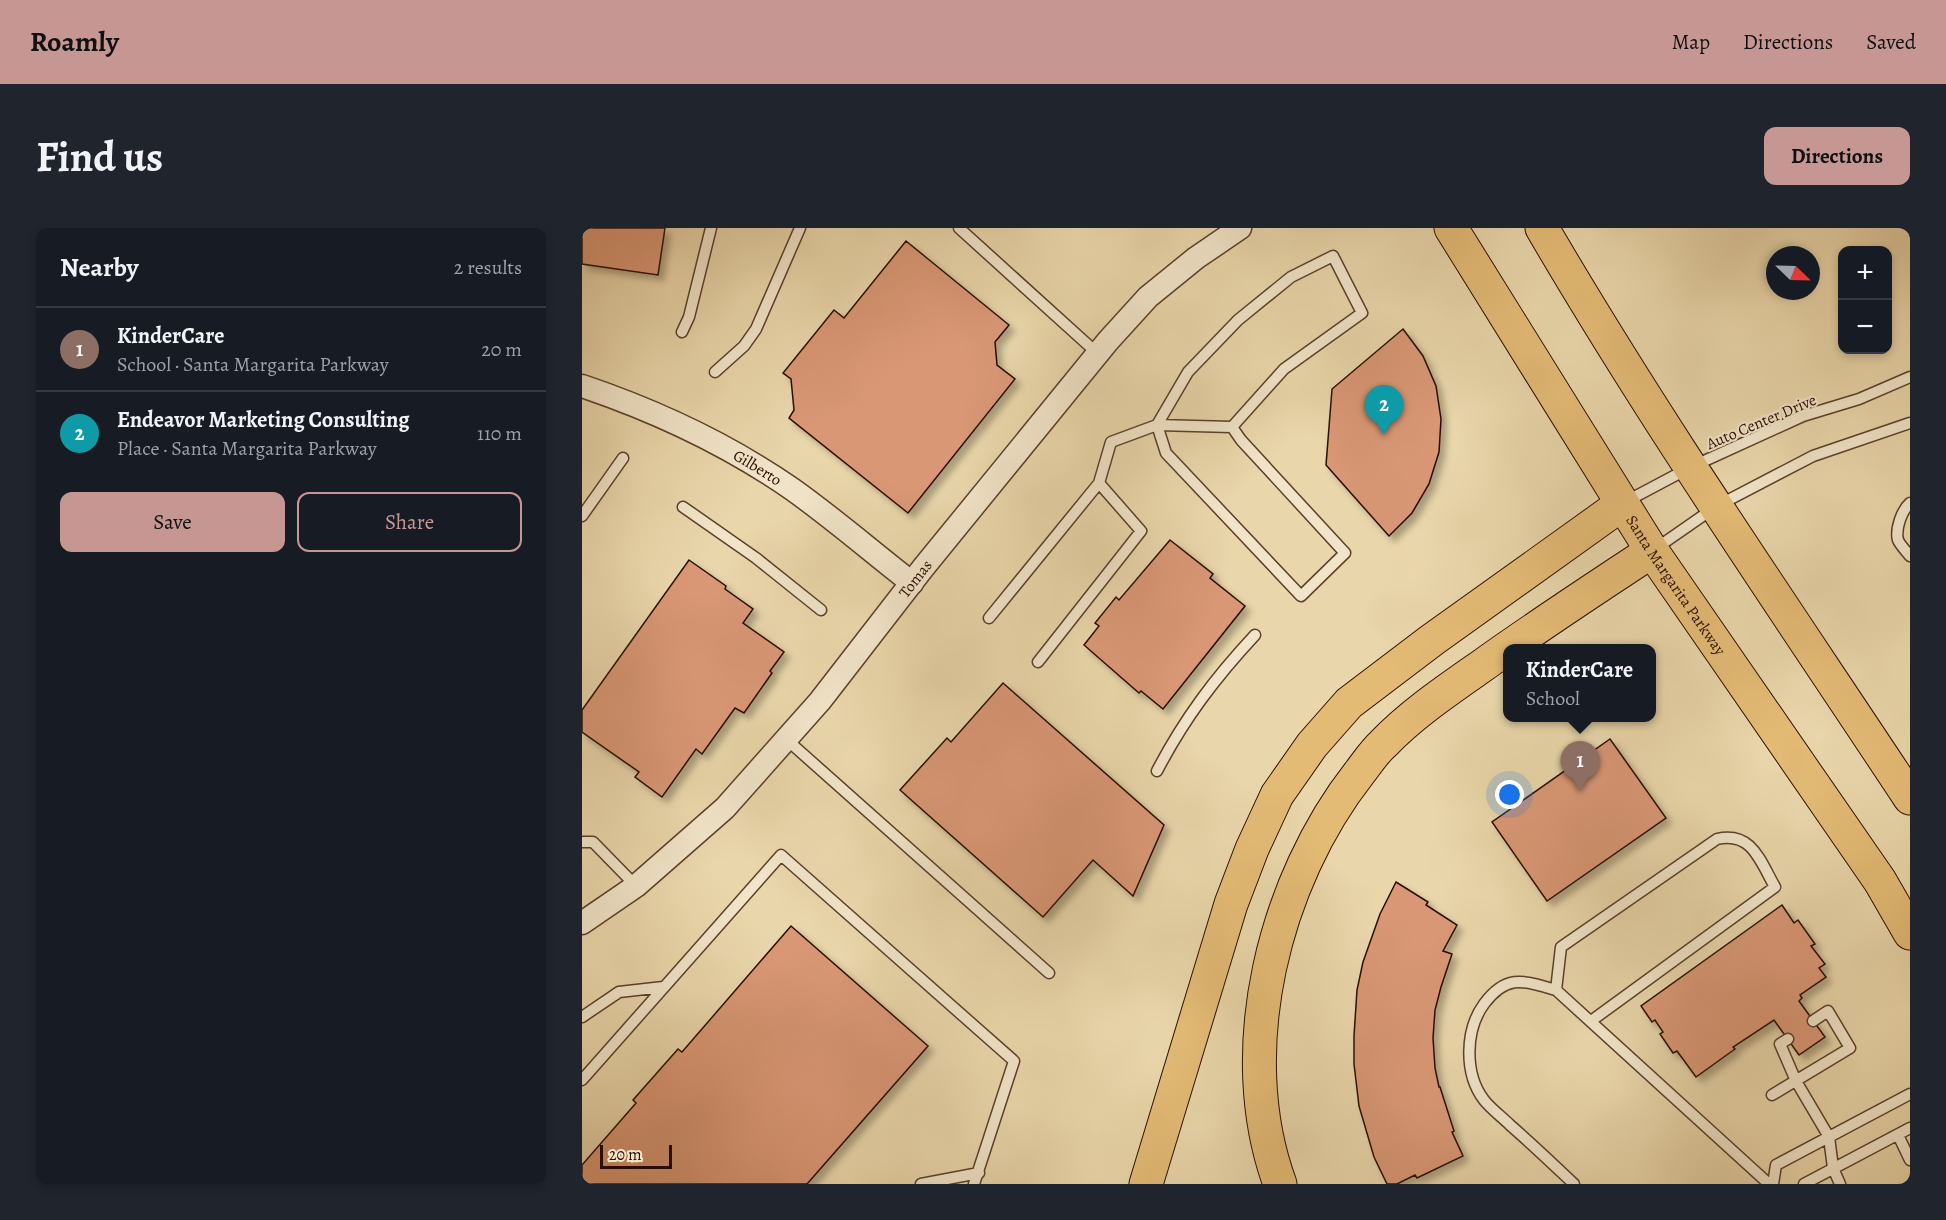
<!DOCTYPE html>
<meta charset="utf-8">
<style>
body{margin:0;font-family:Alegreya,serif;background:#20242c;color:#f1f3f6}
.controls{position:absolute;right:18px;top:18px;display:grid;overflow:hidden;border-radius:12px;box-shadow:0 3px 9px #0003}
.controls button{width:54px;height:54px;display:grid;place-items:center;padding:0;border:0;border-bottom:2px solid #363941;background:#171b24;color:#f1f3f6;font:30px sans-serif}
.compass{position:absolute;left:1184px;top:18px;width:54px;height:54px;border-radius:50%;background:#171b24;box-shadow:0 3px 9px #0003;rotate:113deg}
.scale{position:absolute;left:18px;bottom:15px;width:72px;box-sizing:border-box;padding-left:6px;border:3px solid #2a0e00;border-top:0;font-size:16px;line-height:21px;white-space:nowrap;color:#2a0e00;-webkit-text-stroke:4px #f1e4c8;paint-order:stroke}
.you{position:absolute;left:928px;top:567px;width:21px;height:21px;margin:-15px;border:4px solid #fff;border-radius:50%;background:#1a73e8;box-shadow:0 0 0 9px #1a73e833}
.badge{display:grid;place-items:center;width:39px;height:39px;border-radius:50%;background:#c59692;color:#fff;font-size:20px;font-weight:700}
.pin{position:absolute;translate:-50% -50px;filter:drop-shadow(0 2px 3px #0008)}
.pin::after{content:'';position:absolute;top:32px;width:21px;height:18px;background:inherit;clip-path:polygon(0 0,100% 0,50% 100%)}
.popup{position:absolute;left:921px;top:416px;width:153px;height:78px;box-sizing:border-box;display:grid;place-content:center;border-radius:12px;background:#171b24;filter:drop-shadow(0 2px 4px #0005);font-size:20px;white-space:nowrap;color:#9ea1a6}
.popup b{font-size:22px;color:#f1f3f6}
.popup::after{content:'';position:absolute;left:50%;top:100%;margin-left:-12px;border:12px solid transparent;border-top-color:#171b24}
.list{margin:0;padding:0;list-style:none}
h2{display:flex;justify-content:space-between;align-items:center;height:78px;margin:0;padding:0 24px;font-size:26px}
h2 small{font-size:20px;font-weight:400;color:#9ea1a6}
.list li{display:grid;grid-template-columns:39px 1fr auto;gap:18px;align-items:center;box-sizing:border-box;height:84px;padding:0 24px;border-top:2px solid #363941}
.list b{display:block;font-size:22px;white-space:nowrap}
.list p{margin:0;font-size:20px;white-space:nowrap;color:#9ea1a6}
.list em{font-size:20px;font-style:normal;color:#9ea1a6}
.actions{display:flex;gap:12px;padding:18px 24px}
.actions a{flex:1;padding:14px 0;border:2px solid #c59692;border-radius:12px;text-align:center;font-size:21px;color:#c59692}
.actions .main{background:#c59692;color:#111}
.map{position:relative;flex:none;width:1328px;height:956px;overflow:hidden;border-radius:12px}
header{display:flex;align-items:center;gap:36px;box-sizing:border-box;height:84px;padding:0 30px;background:#c59692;color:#111}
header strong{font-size:28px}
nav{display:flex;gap:33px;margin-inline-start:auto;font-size:21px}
.intro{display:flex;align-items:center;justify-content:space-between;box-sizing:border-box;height:144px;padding:0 36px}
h1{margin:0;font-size:42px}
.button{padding:15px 27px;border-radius:12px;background:#c59692;color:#111;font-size:21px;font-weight:700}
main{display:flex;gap:36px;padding:0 36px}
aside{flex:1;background:#171b24;border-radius:12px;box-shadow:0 3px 9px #0003}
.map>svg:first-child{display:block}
</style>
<header>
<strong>Roamly</strong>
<nav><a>Map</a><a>Directions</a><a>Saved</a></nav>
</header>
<div class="intro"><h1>Find us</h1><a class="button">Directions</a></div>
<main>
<aside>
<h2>Nearby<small>2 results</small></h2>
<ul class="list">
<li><span class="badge" style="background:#8d6e63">1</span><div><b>KinderCare</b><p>School · Santa Margarita Parkway</p></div><em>20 m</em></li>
<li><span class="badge" style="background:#0f9aa8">2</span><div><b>Endeavor Marketing Consulting</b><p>Place · Santa Margarita Parkway</p></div><em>110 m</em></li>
</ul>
<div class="actions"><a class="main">Save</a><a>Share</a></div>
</aside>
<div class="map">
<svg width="1328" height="956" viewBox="0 0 1328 956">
<defs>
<filter id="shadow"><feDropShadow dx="5.5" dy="5.5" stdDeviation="3" flood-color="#0004"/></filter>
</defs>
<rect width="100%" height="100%" fill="#e9d6aa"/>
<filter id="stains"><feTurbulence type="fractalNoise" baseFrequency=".00333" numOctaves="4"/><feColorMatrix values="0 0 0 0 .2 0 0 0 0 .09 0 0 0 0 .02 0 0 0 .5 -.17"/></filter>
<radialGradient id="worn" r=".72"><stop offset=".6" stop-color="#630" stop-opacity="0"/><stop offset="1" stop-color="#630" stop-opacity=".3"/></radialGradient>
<!-- building -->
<path fill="#d99774" stroke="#2a0e00" stroke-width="1.5" filter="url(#shadow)" d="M0,0h83l-7,47 -76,-11z
M324,13l103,84 -14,17 2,23 18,14 -107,134 -119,-95 5,-8 -3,-31 -8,-6 51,-63 10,8z
M821,101l20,27 13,30 5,33 -2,33 -10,32 -17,29 -23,23 -63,-71 6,-76z
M588,312l43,34 -3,4 35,28 -82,103 -22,-18 -2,2 -55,-48 15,-19 -4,-3 21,-26 3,3z
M107,332l37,26 -1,3 28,20 -10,14 41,29 -14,19 2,2 -28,40 -9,-5 -33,46 -6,-5 -34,48 -27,-20 4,-5 -57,-40v-22z
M421,455l161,142 -31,71 -40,-36 -50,57 -143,-127 47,-52 4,4z
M1028,511l56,79 -119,83 -55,-79z
M814,654l32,20 -2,3 31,20 -14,26 9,3 -11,33 -6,23 -2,28 2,30 4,19h1l14,44 -2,1 11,24 -46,22 -2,-3 -18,9h-10l-13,-27 -15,-51 -5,-42v-28l3,-46 6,-28 17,-48z
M1200,677l12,18 4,-3 17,24 -4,2 14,18 -6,4 7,9 -26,18 2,3 -3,3 26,36 -26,18 -25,-35 -41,27 2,2 -39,28 -19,-26 -4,2 -13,-19 3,-2 -8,-12 -3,2 -11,-16z
M209,698l137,120 -121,138h-225v-19l54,-62 -3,-3 45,-51 4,3z"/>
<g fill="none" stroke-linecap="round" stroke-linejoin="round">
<defs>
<path id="service" d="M377,0l138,125
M751,28l29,57 -78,56 -52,58 9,13 104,113 -44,43 -135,-143 -9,-28 31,-53 50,-52 53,-43z
M100,104l7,-15 22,-89
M133,144l29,-26 12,-17 44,-101
M1043,274l66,-35 112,-51 56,-17 51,-22
M1328,275c-8,7 -15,26 -12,37 2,5 9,12 12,16
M101,279l73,51 65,52
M0,288l41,-58
M1073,321l62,-43 96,-50 97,-33
M407,390l110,-135 12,-41 46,-17 75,2
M456,434l103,-131 -42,-48
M204,511l263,234
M575,543c27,-52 58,-93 98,-136
M0,614h11l43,44
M974,762c-32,-9 -49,-17 -72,14 -19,26 -20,70 0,96 7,9 18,17 26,25 22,19 43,39 64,59
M0,789l37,-25 44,-5
M1009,793l184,-134c-15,-26 -23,-56 -58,-48l-156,108 -5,43 213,194
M1206,811l-8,5 16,37 33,56 4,31 7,16
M0,852l199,-225 233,206 -40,123
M1190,867l78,-47 -22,-37 -15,10
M1316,907l12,25
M339,956l58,-11
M1191,956l3,-19 134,-71
M1222,956l106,-56"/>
<g id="minor">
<path id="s1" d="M0,158c74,25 145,58 210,103 41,29 80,63 120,94"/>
<path id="s2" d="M0,695l54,-37 89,-78 95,-107 103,-133 185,-227 40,-44 48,-39 44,-30"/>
</g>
<g id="primary">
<path id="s3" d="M869,0l201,323 228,330 30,52"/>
<path d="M960,0c114,195 243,381 368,570"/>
</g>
<path id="motorway" d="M564,956l85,-280 21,-55 25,-54 35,-50 37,-42 83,-63 190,-136
M698,956c-49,-133 -6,-303 80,-412 7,-9 14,-20 23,-28 28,-29 63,-53 96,-76 57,-41 115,-79 173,-117"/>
</defs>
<!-- service casing -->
<use href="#service" stroke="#5a402a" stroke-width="13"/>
<!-- minor casing -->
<use href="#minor" stroke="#5a402a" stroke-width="25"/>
<!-- primary casing -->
<use href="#primary" stroke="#2a0e00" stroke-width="35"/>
<!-- motorway casing -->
<use href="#motorway" stroke="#2a0e00" stroke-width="35"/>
<!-- service -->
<use href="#service" stroke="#f1e4c8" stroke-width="10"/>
<!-- minor -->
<use href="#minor" stroke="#f1e4c8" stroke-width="22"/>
<!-- primary -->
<use href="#primary" stroke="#e4bb75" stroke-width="33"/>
<!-- motorway -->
<use href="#motorway" stroke="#e4bb75" stroke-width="33"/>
</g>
<g text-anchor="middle" stroke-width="4.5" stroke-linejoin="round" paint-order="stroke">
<!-- street labels -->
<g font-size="16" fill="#2a0e00" stroke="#f1e4c8">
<text transform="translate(1179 193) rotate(-23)" y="6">Auto Center Drive</text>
<text dy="6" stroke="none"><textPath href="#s1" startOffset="194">Gilberto</textPath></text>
<text dy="6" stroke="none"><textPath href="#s2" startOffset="482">Tomas</textPath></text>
<text dy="6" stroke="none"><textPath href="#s3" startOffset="422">Santa Margarita Parkway</textPath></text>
</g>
</g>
<rect width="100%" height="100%" filter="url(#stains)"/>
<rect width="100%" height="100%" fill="url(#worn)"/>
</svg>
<div class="controls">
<button>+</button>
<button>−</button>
</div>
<svg class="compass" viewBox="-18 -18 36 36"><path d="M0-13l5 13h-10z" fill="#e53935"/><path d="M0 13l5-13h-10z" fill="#9ea1a6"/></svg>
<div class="scale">20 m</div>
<div class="you"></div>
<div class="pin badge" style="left:998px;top:563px;background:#8d6e63">1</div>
<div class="popup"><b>KinderCare</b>School</div>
<div class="pin badge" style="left:802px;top:207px;background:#0f9aa8">2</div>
</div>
</main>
